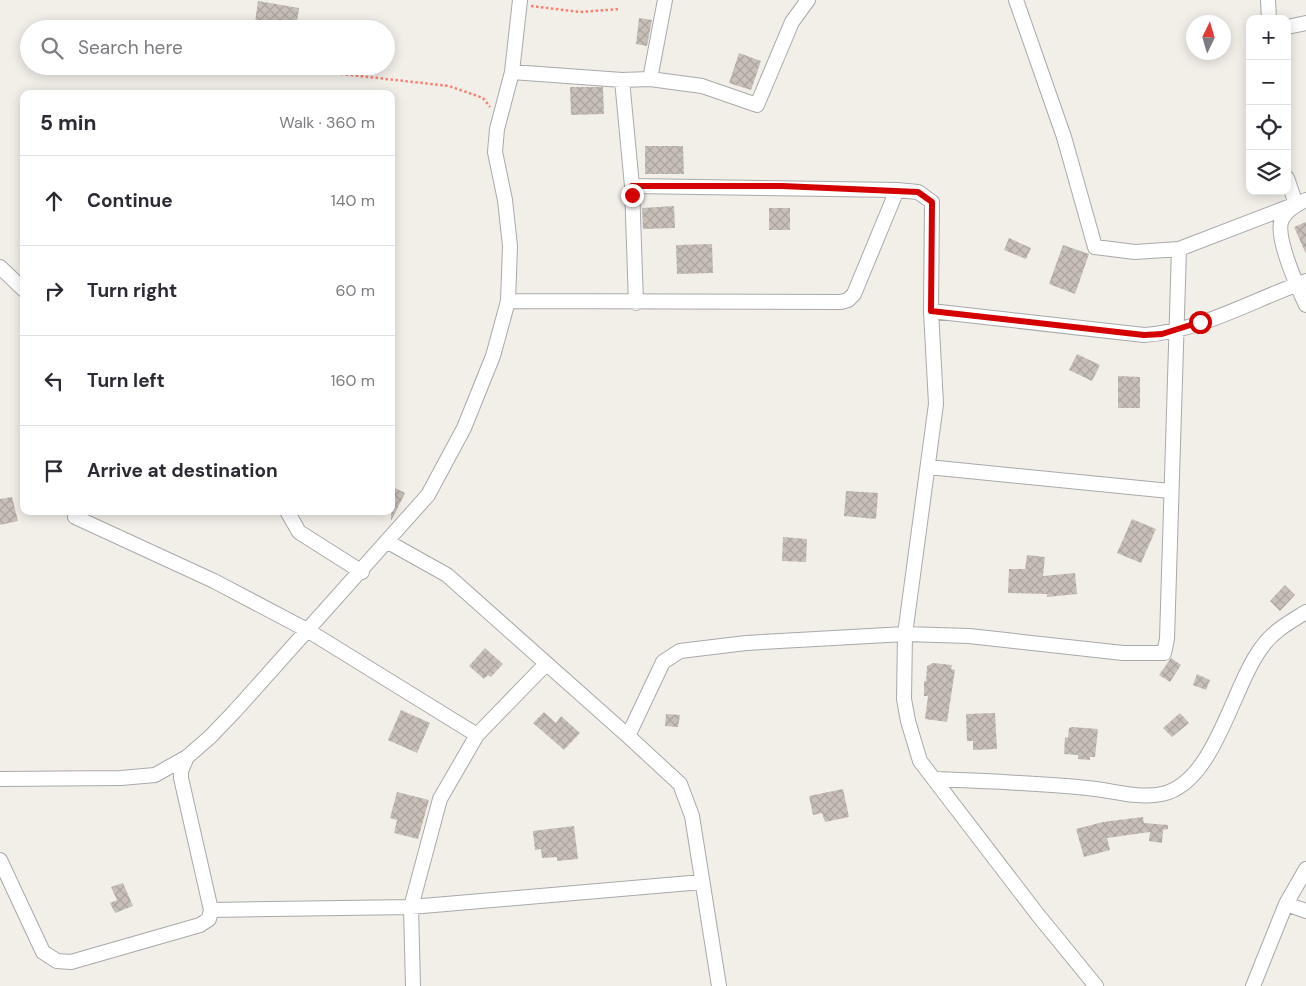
<!DOCTYPE html>
<meta charset="utf-8">
<style>
body{margin:0;font-family:"DM Sans",sans-serif;background:#f7f7f7;color:#2b2b33}
.controls{position:absolute;right:15px;top:15px;display:grid;overflow:hidden;border-radius:10px;box-shadow:0 2px 12px #0003}
.controls button{width:45px;height:45px;display:grid;place-items:center;padding:0;border:0;border-bottom:1px solid #e1e1e2;background:#fff;color:#2b2b33;font:25px sans-serif}
.compass{position:absolute;left:1186px;top:15px;width:45px;height:45px;border-radius:50%;background:#fff;box-shadow:0 2px 12px #0003;rotate:5deg}
.stop{position:absolute;width:15px;height:15px;margin:-11px;border:4px solid #d40000;border-radius:50%;background:#fff}
.stop.end{background:#d40000;border-color:#fff;box-shadow:0 1px 5px #0008}
.list{margin:0;padding:0;list-style:none}
h2{display:flex;justify-content:space-between;align-items:center;height:65px;margin:0;padding:0 20px;font-size:21px}
h2 small{font-size:16px;font-weight:400;color:#7c7c81}
.list li{display:grid;grid-template-columns:32px 1fr auto;gap:15px;align-items:center;box-sizing:border-box;height:90px;padding:0 20px;border-top:1px solid #e1e1e2}
.list b{display:block;font-size:19px;white-space:nowrap}
.list em{font-size:16px;font-style:normal;color:#7c7c81}
.icon{flex:none;width:28px;height:28px;fill:none;stroke:currentColor;stroke-width:2;stroke-linecap:round;stroke-linejoin:round}
.map{position:relative;flex:none;width:1306px;height:986px;overflow:hidden}
.search{position:absolute;background:#fff;box-shadow:0 2px 12px #0003;left:20px;top:20px;width:375px;height:55px;display:flex;align-items:center;gap:12px;box-sizing:border-box;padding:0 18px;border-radius:28px;color:#7c7c81;font-size:19px}
.panel{position:absolute;background:#fff;box-shadow:0 2px 12px #0003;left:20px;top:90px;width:375px;height:425px;border-radius:10px}
.map>svg:first-child{display:block}
</style>
<div class="map">
<svg width="1306" height="986" viewBox="0 0 1306 986">
<defs>
<pattern id="building-cross-hatch" width="8" height="8" patternUnits="userSpaceOnUse" patternTransform="scale(1.25)"><rect width="8" height="8" fill="#c7bfb8"/><path d="M0 0l8 8M0 8l8-8" fill="none" stroke="#aba49e"/></pattern>
</defs>
<rect width="100%" height="100%" fill="#f2efe9"/>
<!-- building -->
<path fill="url(#building-cross-hatch)" d="M258,1l41,7 -3,21h-42z
M639,18l13,2 -5,26 -11,-2z
M739,53l22,8 -10,29 -22,-7z
M570,87h33l1,27 -33,1z
M645,146h38l1,28h-39z
M674,206l1,22 -32,1 -1,-21z
M769,208h21v22h-21z
M1306,222v32l-12,-27z
M1009,238l22,10 -5,11 -22,-9z
M712,244l1,29 -36,1 -1,-29z
M1063,245l26,9 -14,40 -26,-10z
M1077,354l23,11 -8,16 -23,-11z
M1118,376l22,1v31h-22z
M391,486l14,7 -14,28z
M846,491l32,2 -2,26 -32,-3z
M12,497l6,24 -18,4v-26z
M1132,519l24,10 -15,34 -24,-10z
M783,537l24,2 -1,23 -24,-1z
M1027,555l18,2 -2,19 32,-3 2,21 -30,3v-3l-39,-1 1,-24h16z
M1285,585l10,10 -15,16 -10,-10z
M485,648l18,16 -12,13 -3,-2 -4,4 -15,-13z
M1171,658l10,7 -11,17 -11,-7z
M933,663l19,2 -1,4 4,1 -8,52 -22,-3 3,-23h-4v-15h2l1,-15z
M1197,674l13,6 -4,10 -13,-5z
M401,710l29,13 -13,30 -29,-13z
M544,712l12,11 5,-7 19,17 -16,17 -31,-27z
M995,713l2,36 -24,1v-9h-6l-1,-27z
M1180,713l9,10 -17,14 -9,-9z
M666,714l14,1 -2,12 -13,-1z
M1072,727l26,2 -3,28h-5v3l-12,-1v-4l-14,-1 1,-17 3,1 1,-10z
M843,789l6,28 -24,5 -3,-9 -9,2 -4,-19z
M397,792l32,8 -11,39 -24,-6 3,-13 -7,-2z
M1143,817l1,6 24,2v4l-5,1 -1,13 -13,-2 1,-9 -43,6 3,12 -26,7 -8,-28 27,-7z
M574,826l4,33 -21,2v-4l-15,1 -1,-9 -6,1 -2,-19z
M123,883l10,23 -18,7 -5,-10 7,-3 -6,-13z"/>
<g fill="none" stroke-linecap="round" stroke-linejoin="round">
<defs>
<path id="street" d="M1016,0l48,137 31,110 40,5 44,-3 117,-45 -9,-26
M1268,0l1,19
M1287,27l19,-4
M512,72l110,8 28,-1 52,7 55,19 35,-83 16,-22
M650,79l15,-79
M622,80l10,106 4,117
M632,186l265,4 21,2 14,10 -1,109 5,93 -31,230 -1,65 4,22 12,40 118,154 58,71
M1306,200c-9,4 -19,10 -24,19 -8,17 16,69 24,86
M0,267l24,23
M508,301l333,1 7,-2 6,-6 43,-104
M931,311l213,24c57,-4 109,-35 162,-54
M928,467l242,24
M287,511l12,21 63,40
M75,517l139,64 93,49 170,105
M388,542l59,33 181,161 52,48 12,32 27,170
M628,736l35,-74 17,-11 66,-8 159,-9 64,2 154,17h41l3,-14 12,-390
M0,779l121,-1 34,-3 32,-18 23,-20 25,-26 193,-216 36,-67 29,-72 15,-55 2,-55 -5,-46 -10,-48 2,-23 15,-57 8,-72
M935,779c50,2 101,4 152,9 25,2 50,11 75,6 53,-11 70,-108 100,-147 11,-16 28,-25 44,-35
M0,860l43,92 14,9 14,1 129,-37 9,-6 2,-9 -30,-132v-7l6,-14
M1286,904l20,7
M211,910l200,-3 291,-25
M413,986l-2,-79 29,-108 37,-64 69,-71
M1253,986l33,-82 20,-35"/>
</defs>
<!-- street casing -->
<use href="#street" stroke="#a9a9a9" stroke-width="16"/>
<!-- path -->
<path stroke="#fa8072" stroke-width="2.5" stroke-dasharray="2.5 2.5" stroke-linecap="butt" d="M531,6l49,6 40,-3
M306,70l143,16 34,12 7,9"/>
<!-- street -->
<use href="#street" stroke="#fff" stroke-width="14"/>
</g>
<g fill="none" stroke-linecap="round" stroke-linejoin="round">
<!-- route -->
<path stroke="#d40000" stroke-width="6" d="M632,195v-9h150l136,6 14,10 -1,109 213,24 18,-1 38,-12"/>
</g>
</svg>
<div class="controls">
<button>+</button>
<button>−</button>
<button><svg class="icon" aria-label="locate" viewBox="0 0 24 24"><circle cx="12" cy="12" r="6"/><path d="M12 2v4M12 18v4M2 12h4M18 12h4"/></svg></button>
<button><svg class="icon" aria-label="layers" viewBox="0 0 24 24"><path d="M12 4l9 5-9 5-9-5zM3 14l9 5 9-5"/></svg></button>
</div>
<svg class="compass" viewBox="-18 -18 36 36"><path d="M0-13l5 13h-10z" fill="#e53935"/><path d="M0 13l5-13h-10z" fill="#7c7c81"/></svg>
<div class="stop" style="left:1200px;top:322px"></div>
<div class="stop end" style="left:632px;top:195px"></div>
<div class="search"><svg class="icon" aria-label="search" viewBox="0 0 24 24"><circle cx="10" cy="10" r="6"/><path d="M15 15l6 6"/></svg>Search here</div>
<section class="panel">
<h2>5 min<small>Walk · 360 m</small></h2>
<ul class="list">
<li><svg class="icon" aria-label="ahead" viewBox="0 0 24 24"><path d="M12 20V5M6 11l6-6 6 6"/></svg><div><b>Continue</b></div><em>140 m</em></li>
<li><svg class="icon" aria-label="right" viewBox="0 0 24 24"><path d="M7 20v-9h11M14 6l5 5-5 5"/></svg><div><b>Turn right</b></div><em>60 m</em></li>
<li><svg class="icon" aria-label="left" viewBox="0 0 24 24"><path d="M17 20v-9H6M10 6l-5 5 5 5"/></svg><div><b>Turn left</b></div><em>160 m</em></li>
<li><svg class="icon" aria-label="arrive" viewBox="0 0 24 24"><path d="M6 21V4h12l-3 4 3 4H6"/></svg><div><b>Arrive at destination</b></div></li>
</ul>
</section>
</div>
